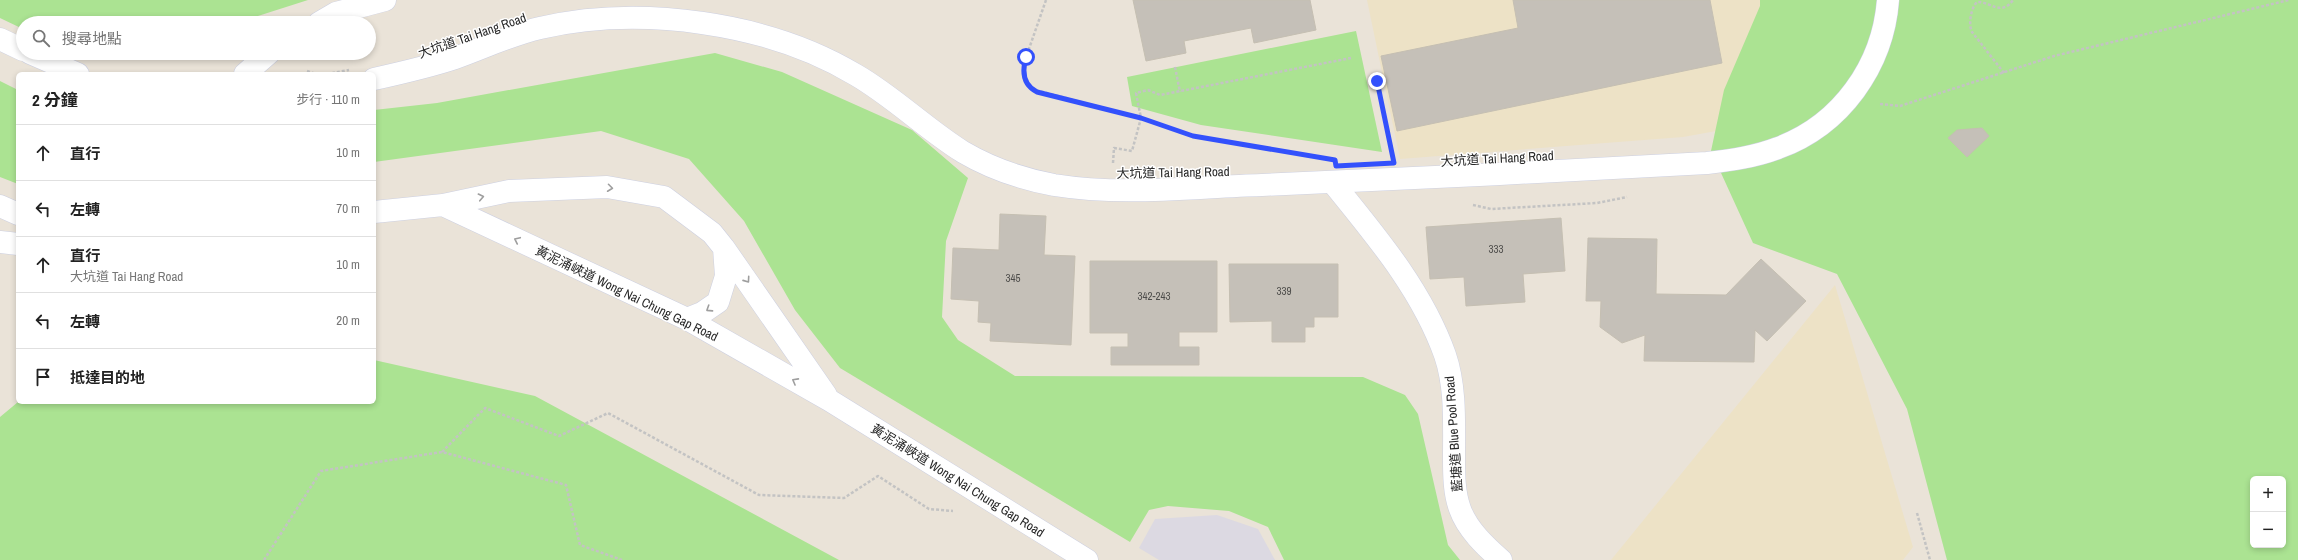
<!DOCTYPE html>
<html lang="zh-TW">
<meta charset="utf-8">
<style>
body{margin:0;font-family:"Archivo Narrow","Noto Sans TC",sans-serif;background:#f2f2f2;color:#222}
.controls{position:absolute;right:12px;bottom:12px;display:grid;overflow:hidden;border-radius:6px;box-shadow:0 2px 6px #0003}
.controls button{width:36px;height:36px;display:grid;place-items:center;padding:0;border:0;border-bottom:1px solid #e0e0e0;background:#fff;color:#222;font:20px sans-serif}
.stop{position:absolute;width:12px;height:12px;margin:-9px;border:3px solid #3351fc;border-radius:50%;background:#fff}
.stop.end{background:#3351fc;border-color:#fff;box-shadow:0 1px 4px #0008}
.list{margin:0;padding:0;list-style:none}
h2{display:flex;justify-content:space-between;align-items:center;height:52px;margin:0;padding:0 16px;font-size:17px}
h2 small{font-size:13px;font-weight:400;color:#767676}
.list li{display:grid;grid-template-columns:26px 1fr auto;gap:12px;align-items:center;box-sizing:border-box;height:56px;padding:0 16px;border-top:1px solid #e0e0e0}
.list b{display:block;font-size:15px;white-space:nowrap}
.list p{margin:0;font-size:13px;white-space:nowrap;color:#767676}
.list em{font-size:13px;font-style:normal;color:#767676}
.icon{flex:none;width:22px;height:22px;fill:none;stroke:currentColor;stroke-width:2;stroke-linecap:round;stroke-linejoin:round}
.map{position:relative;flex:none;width:2298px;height:560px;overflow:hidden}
.search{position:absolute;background:#fff;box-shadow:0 2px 6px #0003;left:16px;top:16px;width:360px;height:44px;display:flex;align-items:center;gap:10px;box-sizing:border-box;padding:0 14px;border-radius:22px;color:#767676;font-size:15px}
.panel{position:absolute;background:#fff;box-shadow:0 2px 6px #0003;left:16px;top:72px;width:360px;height:332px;border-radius:6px}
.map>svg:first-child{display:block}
</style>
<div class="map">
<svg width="2298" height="560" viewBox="0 0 2298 560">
<rect width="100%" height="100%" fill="#eae3d8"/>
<!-- industrial -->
<path fill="#dcd9e2" d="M1217,515l41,14 17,31h-116l-20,-12 16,-29z"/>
<!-- education -->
<path fill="#ede2c6" d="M1367,0h446l-69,126 -61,11 -283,22z
M1835,285l78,262 -10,13h-292z"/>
<!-- green -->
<path fill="#abe392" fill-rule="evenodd" d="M0,0h308l-72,23h-213v6l-23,-11z
M1760,0h538v560h-351l-40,-151 -70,-135 -84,-31 -42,-92 13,-61 36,-84zM2253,479h30v66h-30z
M1356,31l26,121 -181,-27 -69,-19 -5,-29z
M80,53h62c-18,6 -44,7 -62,0z
M715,53l67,19 130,58 56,48 -22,63 -4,76 16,23 57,36 348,1 42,18 13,19 30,131 12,15h-176l-16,-33 -39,-16 -61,-5 -19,4 -19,32 -290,-174 -45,-58 -51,-89 -55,-62 -88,-28 -227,31v-52l63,-7z
M0,81l18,9v94l-18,-7z
M374,360l161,36 304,164h-839v-143l18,-15h356z"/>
<!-- building -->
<path fill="#c5c0b8" stroke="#c5bfb2" d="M1133,0h177l6,30 -62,13 -3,-15 -67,13 2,12 -40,8z
M1513,0h197l12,63 -325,68 -16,-75 137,-28z
M1982,128l7,8 -22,21 -19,-19 9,-8z
M1000,214l46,2 -2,39 31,1 -4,89 -81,-4 1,-18 -13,-1 1,-21 -28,-2 2,-51 46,2z
M1561,218l4,53 -42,3 2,28 -59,4 -2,-29 -34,2 -4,-52z
M1588,238l69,1 -1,55 70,1 35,-36 45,42 -39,40 -12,-11 -1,32 -110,-1 1,-26 -23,8 -22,-16 1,-26h-15z
M1090,261h127v71h-38v15h20v18h-88v-18h17v-14h-38z
M1229,264h109v53h-24v10h-9v15h-33v-21l-42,1z"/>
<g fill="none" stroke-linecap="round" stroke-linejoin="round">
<defs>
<path id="minor" d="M1333,183c43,53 89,107 112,172 11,32 9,69 9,103 0,16 0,35 6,51 7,20 25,37 41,51"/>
<path id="tertiary" d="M319,23l17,-10 49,-13
M245,74l24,-21"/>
<path id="secondary" d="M0,39l23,11
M30,53l48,21
M374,79c27,-6 54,-12 81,-21 28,-10 55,-23 85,-30 100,-23 228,-6 316,47 38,22 70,54 107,77 29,17 59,27 91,33 69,11 139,2 208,0 148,-6 297,-14 445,-22 24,-3 48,-6 71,-15 63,-23 105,-82 110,-148
M443,205l244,114 142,81 258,160
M0,206l18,8
M374,212l69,-7 66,-14 98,-4 57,10 48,36 12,15 102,147
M0,242l18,2
M687,319l15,-6 16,-11 8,-26 -2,-28"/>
</defs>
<!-- minor casing -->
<use href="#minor" stroke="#cdd0e1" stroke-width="23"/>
<!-- tertiary casing -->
<use href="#tertiary" stroke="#cdd0e1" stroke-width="23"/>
<!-- secondary casing -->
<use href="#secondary" stroke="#cdd0e1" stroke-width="23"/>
<!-- path -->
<path stroke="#c3c3c3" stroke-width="2.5" stroke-dasharray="3 2" stroke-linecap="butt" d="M1046,0l-23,66 1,13 8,10 109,29 52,18 104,18
M1175,67l5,25
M307,71l9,3
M2004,73l-32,-41c-4,-8 -1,-24 5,-30 13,-1 24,15 36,-2
M327,74l22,-4
M1377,81l14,70
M1880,104l20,2 154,-50 235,-56
M1113,163l1,-15 18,3 9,-33 -5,-25 12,-3 12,5 191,-37
M1473,205l18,4 106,-6 30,-6
M442,452l43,-44 74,28 49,-23 151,82 85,3 34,-22 51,33 24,2
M1917,513l13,47
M264,560l57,-89 121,-19 124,33 14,60 42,15"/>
<!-- minor -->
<use href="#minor" stroke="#fff" stroke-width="22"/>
<!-- tertiary -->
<use href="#tertiary" stroke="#fff" stroke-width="22"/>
<!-- secondary -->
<use href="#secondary" stroke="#fff" stroke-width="22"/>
</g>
<!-- one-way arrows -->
<defs><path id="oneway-chevron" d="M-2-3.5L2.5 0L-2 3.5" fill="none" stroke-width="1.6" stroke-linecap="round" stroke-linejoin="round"/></defs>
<g stroke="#9e9e9e">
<use href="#oneway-chevron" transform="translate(610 188) rotate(7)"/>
<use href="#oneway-chevron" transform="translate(481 197) rotate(-12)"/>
<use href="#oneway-chevron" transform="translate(517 240) rotate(-155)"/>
<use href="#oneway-chevron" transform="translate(747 280) rotate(55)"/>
<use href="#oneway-chevron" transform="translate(709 309) rotate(147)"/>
<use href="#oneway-chevron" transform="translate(795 381) rotate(-151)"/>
</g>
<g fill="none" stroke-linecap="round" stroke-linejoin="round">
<!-- route -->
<path stroke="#3351fc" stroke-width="5" d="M1026,57c-4,14 -3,28 11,35l104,26 52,18 142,24 1,6 58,-3 -17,-82"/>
</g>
<g text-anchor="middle" stroke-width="3" stroke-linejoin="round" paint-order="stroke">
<!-- number labels -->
<g font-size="11" fill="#4e4d4b">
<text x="1496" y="253">333</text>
<text x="1013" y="282">345</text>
<text x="1284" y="295">339</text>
<text x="1154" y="300">342-243</text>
</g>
<!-- street labels -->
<g font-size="13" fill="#272727" stroke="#fff">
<text transform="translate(472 35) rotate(-19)" y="5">大坑道 Tai Hang Road</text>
<text transform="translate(1497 158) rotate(-3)" y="5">大坑道 Tai Hang Road</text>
<text transform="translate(1173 172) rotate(-1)" y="5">大坑道 Tai Hang Road</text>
<text transform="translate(627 293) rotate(26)" y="5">黃泥涌峽道 Wong Nai Chung Gap Road</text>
<text transform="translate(1453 434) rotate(-94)" y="5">藍塘道 Blue Pool Road</text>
<text transform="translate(958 480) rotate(32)" y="5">黃泥涌峽道 Wong Nai Chung Gap Road</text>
</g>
</g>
</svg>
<div class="controls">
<button>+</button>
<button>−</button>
</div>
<div class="stop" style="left:1026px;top:57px"></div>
<div class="stop end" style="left:1377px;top:81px"></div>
<div class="search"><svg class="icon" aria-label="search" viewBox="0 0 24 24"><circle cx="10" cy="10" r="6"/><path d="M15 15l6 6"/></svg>搜尋地點</div>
<section class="panel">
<h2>2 分鐘<small>步行 · 110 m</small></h2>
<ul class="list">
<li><svg class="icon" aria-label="ahead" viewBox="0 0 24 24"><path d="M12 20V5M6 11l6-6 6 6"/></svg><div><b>直行</b></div><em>10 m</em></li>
<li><svg class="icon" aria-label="left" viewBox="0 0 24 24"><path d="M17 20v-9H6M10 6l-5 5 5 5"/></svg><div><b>左轉</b></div><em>70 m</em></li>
<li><svg class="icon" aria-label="ahead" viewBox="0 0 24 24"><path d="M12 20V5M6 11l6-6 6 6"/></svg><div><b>直行</b><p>大坑道 Tai Hang Road</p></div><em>10 m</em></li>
<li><svg class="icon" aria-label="left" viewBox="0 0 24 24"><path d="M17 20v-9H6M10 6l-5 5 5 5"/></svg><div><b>左轉</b></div><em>20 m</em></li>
<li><svg class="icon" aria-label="arrive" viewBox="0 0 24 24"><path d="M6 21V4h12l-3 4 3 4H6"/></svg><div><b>抵達目的地</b></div></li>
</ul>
</section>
</div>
